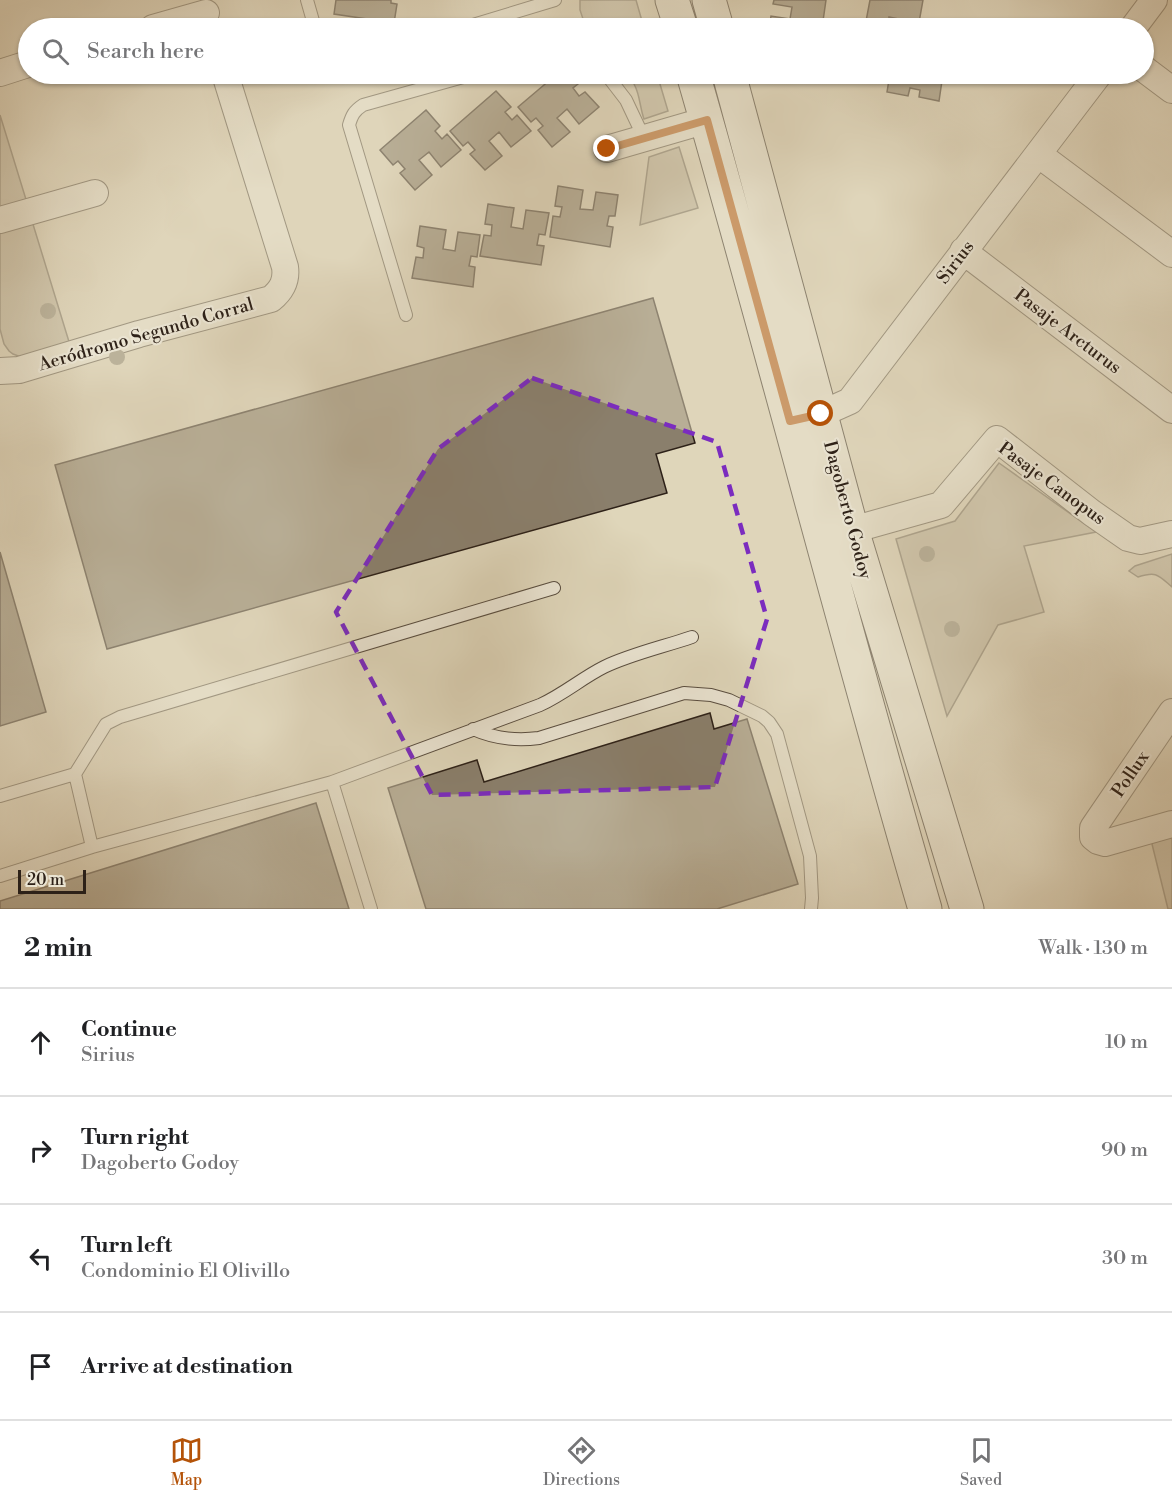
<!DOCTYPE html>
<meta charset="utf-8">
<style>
body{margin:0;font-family:"Libre Bodoni",serif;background:#f2f2f2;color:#202124}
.scale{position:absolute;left:18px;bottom:15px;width:68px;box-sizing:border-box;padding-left:6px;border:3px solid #2d2118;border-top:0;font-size:16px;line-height:21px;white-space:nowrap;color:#2d2118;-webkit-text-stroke:4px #eae4d2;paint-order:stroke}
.stop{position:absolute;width:18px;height:18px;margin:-14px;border:4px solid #b45309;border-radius:50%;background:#fff}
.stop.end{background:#b45309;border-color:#fff;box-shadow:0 2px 6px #0008}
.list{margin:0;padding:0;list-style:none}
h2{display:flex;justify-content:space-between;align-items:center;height:78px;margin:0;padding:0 24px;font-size:26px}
h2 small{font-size:20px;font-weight:400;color:#757577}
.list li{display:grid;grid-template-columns:39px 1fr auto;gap:18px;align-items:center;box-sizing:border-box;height:108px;padding:0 24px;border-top:2px solid #e0e0e0}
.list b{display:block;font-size:22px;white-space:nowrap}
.list p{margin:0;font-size:20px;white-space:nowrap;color:#757577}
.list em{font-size:20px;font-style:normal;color:#757577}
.icon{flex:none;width:33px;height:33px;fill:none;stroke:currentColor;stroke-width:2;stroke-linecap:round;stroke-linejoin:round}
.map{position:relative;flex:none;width:1172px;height:909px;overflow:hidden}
.search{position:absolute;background:#fff;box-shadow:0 2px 4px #0004;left:18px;right:18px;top:18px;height:66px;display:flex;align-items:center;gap:15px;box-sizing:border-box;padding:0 21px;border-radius:33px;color:#757577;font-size:22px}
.sheet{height:510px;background:#fff}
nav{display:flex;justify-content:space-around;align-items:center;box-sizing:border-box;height:84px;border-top:2px solid #e0e0e0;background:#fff;font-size:16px;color:#757577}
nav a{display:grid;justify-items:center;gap:3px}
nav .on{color:#b45309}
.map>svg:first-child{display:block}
</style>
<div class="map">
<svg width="1172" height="909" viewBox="0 0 1172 909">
<rect width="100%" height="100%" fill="#dfd6ba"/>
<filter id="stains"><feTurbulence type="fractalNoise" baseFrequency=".00333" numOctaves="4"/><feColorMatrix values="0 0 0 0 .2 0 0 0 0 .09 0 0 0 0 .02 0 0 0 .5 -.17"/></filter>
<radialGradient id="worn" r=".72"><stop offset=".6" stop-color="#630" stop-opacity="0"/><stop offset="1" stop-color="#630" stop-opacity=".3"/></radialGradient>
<!-- green -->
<path fill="#c1b79e" stroke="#776c5b" stroke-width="1.5" d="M580,0h56l8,28h-58l-6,-18z
M626,74h31l11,37 -24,8c-4,-11 -4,-23 -9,-33 -2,-5 -6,-9 -9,-12z
M0,115l28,91 -28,9z
M679,147l19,61 -58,17 9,-68z
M32,221l38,124 -49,12 -8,-3 -4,-3 -5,-7 -4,-15v-99z
M999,463l97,69 -72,14 20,66 -46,13 -51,91 -51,-177 59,-18z
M1172,554v33c-14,-12 -15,-16 -34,-10l-9,-6 6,-5z
M1172,834v75h-4l-17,-69z"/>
<!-- building -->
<path fill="#8a7f6c" stroke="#2d2118" stroke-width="1.5" d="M336,0h55v3l6,1 -3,19 -60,-9z
M774,0h52l-4,28h-53l2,-12 19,3 2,-12 -19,-3z
M870,0h53l-5,28 -20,-2 1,-7 -10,-2 -1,7 -22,-3z
M557,74h12l9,10 -5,4 6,8 6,-4 14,15 -20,17 -12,-15 -10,9 13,14 -18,15 -14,-17 5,-4 -7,-8 -5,4 -13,-15z
M890,74h53l-4,27 -20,-4 1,-7 -10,-2 -2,8 -21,-4z
M496,91l15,16 -6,5 7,8 5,-5 14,16 -20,16 -12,-15 -10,9 13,15 -17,14 -15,-16 5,-4 -7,-8 -5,4 -13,-15z
M426,110l14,16 -5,5 7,8 5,-5 14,16 -20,17 -12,-15 -10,8 13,15 -17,15 -15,-17 5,-4 -7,-8 -5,4 -13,-15z
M558,186l25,4 -3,19 13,1 3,-18 22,3 -3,21h-6l-2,10 6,1 -3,20 -60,-10 3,-21 7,1 2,-10 -7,-1z
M488,204l26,4 -3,19 12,2 3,-19 23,3 -4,22 -6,-1 -2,11 7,1 -3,19 -61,-9 4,-21 7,1 1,-11 -7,-1z
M420,226l26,4 -3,19 12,2 3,-19 22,3 -3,22 -6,-1 -2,10 6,1 -2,20 -61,-9 4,-21 7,1 1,-10 -7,-2z
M653,298l42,145 -39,11 11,39 -560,156 -52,-184z
M0,552l46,160 -46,14z
M710,713l4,16 33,-10 51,165 -81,25h-291l-38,-121 89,-28 7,22z
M316,803l33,106h-349v-8z"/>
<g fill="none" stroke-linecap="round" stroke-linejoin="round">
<defs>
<path id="lane" d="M307,0l8,28
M463,28l92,-28
M606,74l20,26 18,38
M406,315l-57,-190c3,-10 5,-14 14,-20l111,-31
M473,729c22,10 43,12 66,9l145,-45 27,2 18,5 33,16 7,6 8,12 33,122 2,42 -1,11
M332,782l208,-77c24,-11 42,-27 64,-38 27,-13 59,-20 88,-30
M0,796l75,-22
M92,847l-17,-73 31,-50 14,-7 434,-129
M0,876l92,-29 240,-65 39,127"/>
<path id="street" d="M153,28l53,-15
M1133,28l21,-28
M1144,69l28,21
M0,73l28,-9
M607,149l100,-29
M1038,154l134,100
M0,220l95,-27
M963,251l209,159
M0,371l19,-1 120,-36 132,-35c11,-9 16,-18 14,-32l-60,-193
M803,418l18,-4 29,-13 249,-327
M852,530l89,-25 56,-66 95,74 36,25 12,3 32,-7
M1172,712l-79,116v9l5,4 7,2 67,-19"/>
<path id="secondary" d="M672,0l9,28
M709,0l8,28
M693,74c80,277 151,557 232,835
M729,74l123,456 115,379"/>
</defs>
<!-- lane casing -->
<use href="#lane" stroke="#5a4e40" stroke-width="14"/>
<!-- street casing -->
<use href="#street" stroke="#5a4e40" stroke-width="28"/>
<!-- secondary casing -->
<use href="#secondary" stroke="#2d2118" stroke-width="35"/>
<!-- lane -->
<use href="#lane" stroke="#eae4d2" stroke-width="12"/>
<!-- street -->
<use href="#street" stroke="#eae4d2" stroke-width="26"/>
<!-- secondary -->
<use href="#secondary" stroke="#eae4d2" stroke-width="33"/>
</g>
<!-- trees -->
<g fill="#918774">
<circle cx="48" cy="311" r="8"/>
<circle cx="117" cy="357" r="8"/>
<circle cx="927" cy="554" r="8"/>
<circle cx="952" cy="629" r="8"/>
</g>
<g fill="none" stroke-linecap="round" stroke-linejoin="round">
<!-- route -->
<path stroke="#b45309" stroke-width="8" d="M607,149l100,-29 83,301 31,-7"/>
</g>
<!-- marked area -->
<path d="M0 0H1172V909H0ZM532,378l185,64 50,177 -52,168 -283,8 -96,-183 102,-163z" fill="#dfd6ba" fill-opacity=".55" fill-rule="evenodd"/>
<path fill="none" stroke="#7b2cbf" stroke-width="4.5" stroke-dasharray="12 8" stroke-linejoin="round" d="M532,378l185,64 50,177 -52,168 -283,8 -96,-183 102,-163z"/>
<g text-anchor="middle" stroke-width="4.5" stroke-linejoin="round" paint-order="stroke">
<!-- street labels -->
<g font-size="18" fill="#2d2118" stroke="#eae4d2">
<text transform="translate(955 262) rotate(-53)" y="6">Sirius</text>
<text transform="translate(1068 331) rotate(37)" y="6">Pasaje Arcturus</text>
<text transform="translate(146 334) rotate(-16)" y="6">Aeródromo Segundo Corral</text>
<text transform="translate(1052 483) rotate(36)" y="6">Pasaje Canopus</text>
<text transform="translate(848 510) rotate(75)" y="6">Dagoberto Godoy</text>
<text transform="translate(1130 774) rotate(-56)" y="6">Pollux</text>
</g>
</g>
<rect width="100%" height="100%" filter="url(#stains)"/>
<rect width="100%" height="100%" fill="url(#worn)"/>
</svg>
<div class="scale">20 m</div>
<div class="stop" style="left:821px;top:414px"></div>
<div class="stop end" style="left:607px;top:149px"></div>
<div class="search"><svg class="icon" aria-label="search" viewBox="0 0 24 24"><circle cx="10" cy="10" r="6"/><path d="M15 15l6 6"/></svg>Search here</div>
</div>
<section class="sheet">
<h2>2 min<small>Walk · 130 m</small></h2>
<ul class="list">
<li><svg class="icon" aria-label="ahead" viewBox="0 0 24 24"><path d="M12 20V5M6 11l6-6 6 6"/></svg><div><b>Continue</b><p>Sirius</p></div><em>10 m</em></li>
<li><svg class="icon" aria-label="right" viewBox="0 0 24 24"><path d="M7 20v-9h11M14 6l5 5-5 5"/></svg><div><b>Turn right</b><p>Dagoberto Godoy</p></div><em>90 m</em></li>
<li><svg class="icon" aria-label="left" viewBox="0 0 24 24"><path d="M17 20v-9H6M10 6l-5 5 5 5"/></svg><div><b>Turn left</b><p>Condominio El Olivillo</p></div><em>30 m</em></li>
<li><svg class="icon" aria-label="arrive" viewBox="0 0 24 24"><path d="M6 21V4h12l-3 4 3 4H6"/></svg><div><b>Arrive at destination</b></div></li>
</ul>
</section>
<nav>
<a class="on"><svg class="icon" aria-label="map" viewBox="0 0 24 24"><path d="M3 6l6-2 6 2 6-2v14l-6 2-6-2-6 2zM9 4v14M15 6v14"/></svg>Map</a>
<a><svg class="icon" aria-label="directions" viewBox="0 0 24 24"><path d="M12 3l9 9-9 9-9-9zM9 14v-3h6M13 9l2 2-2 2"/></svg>Directions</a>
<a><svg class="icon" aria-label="saved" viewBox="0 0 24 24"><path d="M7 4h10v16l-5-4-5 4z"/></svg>Saved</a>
</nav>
